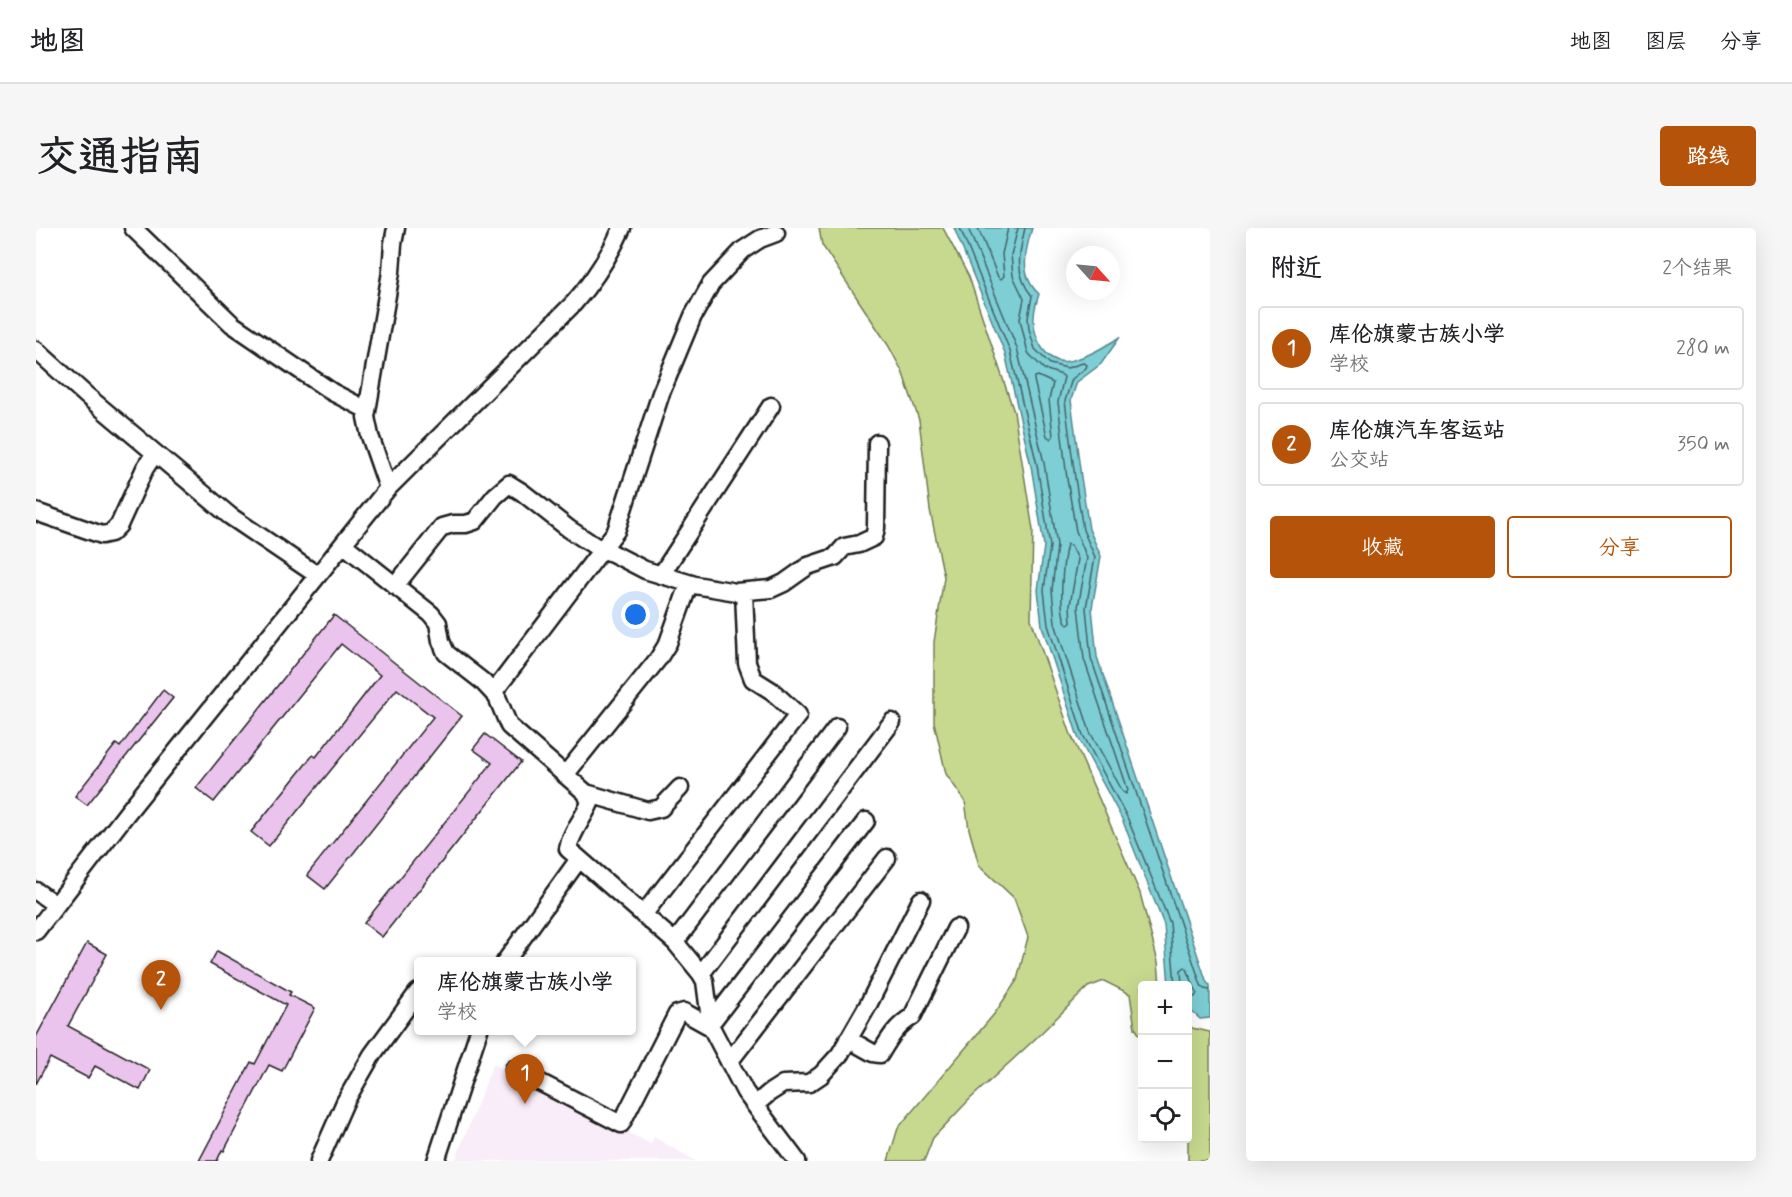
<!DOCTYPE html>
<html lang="zh">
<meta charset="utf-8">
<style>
body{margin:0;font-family:Mynerve,"LXGW WenKai TC",sans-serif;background:#f6f6f6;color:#202124}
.controls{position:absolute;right:18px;bottom:18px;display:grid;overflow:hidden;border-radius:6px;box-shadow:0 6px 24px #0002}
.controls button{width:54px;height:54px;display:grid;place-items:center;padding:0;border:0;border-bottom:2px solid #e0e0e0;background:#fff;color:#202124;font:30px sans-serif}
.compass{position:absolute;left:1030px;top:18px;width:54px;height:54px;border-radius:50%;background:#fff;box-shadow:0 6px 24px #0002;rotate:117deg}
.you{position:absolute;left:600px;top:387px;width:21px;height:21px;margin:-15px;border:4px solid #fff;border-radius:50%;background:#1a73e8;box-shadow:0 0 0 9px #1a73e833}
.badge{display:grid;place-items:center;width:39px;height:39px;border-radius:50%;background:#b45309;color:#fff;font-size:20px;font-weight:700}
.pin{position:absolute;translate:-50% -50px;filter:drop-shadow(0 2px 3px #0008)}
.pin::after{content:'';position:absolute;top:32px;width:21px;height:18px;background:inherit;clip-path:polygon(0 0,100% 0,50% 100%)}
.popup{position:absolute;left:378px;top:729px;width:222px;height:78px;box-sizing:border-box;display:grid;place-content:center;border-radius:6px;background:#fff;filter:drop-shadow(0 2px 4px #0005);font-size:20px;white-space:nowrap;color:#757577}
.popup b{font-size:22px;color:#202124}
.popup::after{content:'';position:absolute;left:50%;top:100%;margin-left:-12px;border:12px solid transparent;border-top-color:#fff}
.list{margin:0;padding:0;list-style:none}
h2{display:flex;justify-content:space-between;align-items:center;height:78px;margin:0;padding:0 24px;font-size:26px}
h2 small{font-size:20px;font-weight:400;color:#757577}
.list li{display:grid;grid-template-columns:39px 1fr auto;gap:18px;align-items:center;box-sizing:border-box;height:84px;margin:0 12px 12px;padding:0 12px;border:2px solid #e0e0e0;border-radius:6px}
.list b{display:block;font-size:22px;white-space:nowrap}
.list p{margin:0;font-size:20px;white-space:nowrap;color:#757577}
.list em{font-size:20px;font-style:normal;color:#757577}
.actions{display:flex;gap:12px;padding:18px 24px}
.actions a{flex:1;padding:14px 0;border:2px solid #b45309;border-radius:6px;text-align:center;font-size:21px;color:#b45309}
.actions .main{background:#b45309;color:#fff}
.icon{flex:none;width:33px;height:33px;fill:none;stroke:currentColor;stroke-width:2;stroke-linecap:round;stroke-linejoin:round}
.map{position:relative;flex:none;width:1174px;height:933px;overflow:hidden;border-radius:6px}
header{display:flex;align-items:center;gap:36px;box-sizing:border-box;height:84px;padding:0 30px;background:#fff;border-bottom:2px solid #e0e0e0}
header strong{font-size:28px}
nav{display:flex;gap:33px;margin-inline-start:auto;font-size:21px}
.intro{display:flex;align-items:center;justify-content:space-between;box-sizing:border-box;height:144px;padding:0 36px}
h1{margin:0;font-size:42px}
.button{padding:15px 27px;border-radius:6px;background:#b45309;color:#fff;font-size:21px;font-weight:700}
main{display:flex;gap:36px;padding:0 36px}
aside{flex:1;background:#fff;border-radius:6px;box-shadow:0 6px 24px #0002}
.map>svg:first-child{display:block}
</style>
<header>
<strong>地图</strong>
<nav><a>地图</a><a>图层</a><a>分享</a></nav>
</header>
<div class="intro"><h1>交通指南</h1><a class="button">路线</a></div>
<main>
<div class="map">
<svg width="1174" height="933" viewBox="0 0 1174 933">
<rect width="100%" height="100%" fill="#fff"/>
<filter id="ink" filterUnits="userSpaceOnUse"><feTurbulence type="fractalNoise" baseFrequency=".0167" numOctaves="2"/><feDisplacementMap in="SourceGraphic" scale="12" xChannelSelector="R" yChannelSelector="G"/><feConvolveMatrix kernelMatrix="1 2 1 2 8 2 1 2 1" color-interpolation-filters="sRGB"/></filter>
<g filter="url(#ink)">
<!-- built -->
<path fill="#f9edfa" d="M457,836l158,80 3,-7 42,24h-241z"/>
<!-- green -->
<path fill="#c6d98e" stroke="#717a55" stroke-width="1.5" d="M783,0h124l26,49 45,135 19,118 -2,89 39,113 70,161 18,69 2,23 -18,1v52l-7,-10 -5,-34 -26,-13 -16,6 -54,53 -64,59 -37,39 -9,23h-36l10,-33 97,-115 22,-33 11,-43 -14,-39 -35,-33 -10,-36 -4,-28 -19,-27 -12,-52v-80l10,-65 -14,-67 -11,-90 -17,-49 -14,-26 -66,-100z
M1152,796l4,4 18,4v129h-22z"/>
<!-- water -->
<path fill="#7dced5" stroke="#56878b" stroke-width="1.5" d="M918,0h78c-7,23 -13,48 7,66 -2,7 -5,15 -5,23 -2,19 12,49 35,44 19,-4 35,-14 51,-24l-19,27 -24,18 -6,18 10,77 8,52 12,27 -9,52 5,49 110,326 3,2v33l-10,1 -12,-11v-22l-19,-1 -5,-60 -42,-106 -44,-82 -36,-111 -4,-36 6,-44 -13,-80 -26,-113z"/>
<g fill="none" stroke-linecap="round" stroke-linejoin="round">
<!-- shore -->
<path stroke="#436366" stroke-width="1.5" d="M924,0l50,123 27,114 13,81 -6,44 4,35 35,110 44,82 43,106 5,63
M932,0l49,120 27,115 13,82 -5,45 3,33 35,109 33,60 3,2 2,-4 -44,-131 -6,-52 9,-49 -11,-27 -9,-52 -9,-77 6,-25 -2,-2 -18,-6 -15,-15 -2,-5 -7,-30 4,-20 -11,-23 -2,-21 7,-27
M942,0l20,49 3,2 3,-3 -2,-22 6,-26
M989,0c-6,26 -11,46 7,68l-4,22 1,11 6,20 15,15 17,4 16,-5 4,2 -1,3 -14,11 -7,22 10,77 8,52 12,27 -9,51 5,50 110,327 3,4 6,1
M999,149l3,-1 15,7 -4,17 4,36 -2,3 -4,-3 -13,-56z
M1031,316l4,1 7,14 -8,46 1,18 -3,2c-11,-11 -5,-65 -1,-81z
M1146,758l-1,-16 4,-3 2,2 10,24 -2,4 -7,-1"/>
</g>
<!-- building -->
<path fill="#ebc4ed" stroke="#1c1c1c" stroke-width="1.5" d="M298,387l128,101 -137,173 -18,-14 126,-158 -36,-28 -128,157 -18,-14 62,-77 3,2 64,-82 -39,-31 -127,158 -18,-14z
M127,462l10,8 -86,107 -12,-9 41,-52 4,3z
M449,506l36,28 -139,175 -18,-14 128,-160 -19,-14z
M51,715l20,11 -39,72 82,44 -10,20 -45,-24 -7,12 -38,-20 -14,26v-47z
M181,723l74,41 -2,3 26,13 -33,63 -13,-6 -45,86 -2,-1 -5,11h-18l52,-99 4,2 31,-59 -76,-41z"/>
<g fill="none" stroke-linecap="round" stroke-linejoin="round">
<defs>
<path id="minor" d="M97,0l99,96 100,68 35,18
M0,122l51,46 143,120 87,59
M352,260l-18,-52 -4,-19 25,-145 2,-28 3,-16
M0,284l66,23 9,-2 8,-8 26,-57 10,-15
M307,316l88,70 7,9 3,18 5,12 36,28 15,16 12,29 77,67 4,10c-7,16 -19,29 -22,46l107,93 26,32 4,7 6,46 34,65 52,69
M625,347l110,-169
M359,358l47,-59 11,-3h13l9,-3 20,-25 14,-12 13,8 47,37 26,17 17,7 33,17 50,15 41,7 35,-3 13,-6 24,-17 27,-9 9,-10 15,-3 15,-7 2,-9 1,-85
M457,465l123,-162 45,-138 32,-77 18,-32 32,-34 17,-11 16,-6
M529,547l93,-116 10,-16 21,-59
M550,565l62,18 13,-3 19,-20
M0,663l20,14
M607,687l155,-200 -26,-24 -19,-12 -6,-16 -3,-71
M0,703l91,-118 261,-325 186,-185c21,-24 35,-46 48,-75
M639,714l162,-215
M469,734l74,-103
M665,746l191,-252
M675,795l155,-202
M812,811l25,14 7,1c9,-15 17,-29 32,-37l44,-89
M693,834l158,-204
M478,841l107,55 56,-110 7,-2 27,15
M719,877l14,-12 14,-9 26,-1 12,-8 19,-21 27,-47 54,-107
M283,933l26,-59 27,-47 46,-63
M400,933l43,-131"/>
</defs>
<!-- minor casing -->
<use href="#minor" stroke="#1c1c1c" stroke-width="21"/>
<!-- minor -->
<use href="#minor" stroke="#fff" stroke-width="16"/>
</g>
</g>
</svg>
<div class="controls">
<button>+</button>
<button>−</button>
<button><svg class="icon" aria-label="locate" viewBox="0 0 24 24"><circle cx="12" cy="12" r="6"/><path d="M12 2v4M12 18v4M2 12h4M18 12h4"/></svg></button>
</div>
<svg class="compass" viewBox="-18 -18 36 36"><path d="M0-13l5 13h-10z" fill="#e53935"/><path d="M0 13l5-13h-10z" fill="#757577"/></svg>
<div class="you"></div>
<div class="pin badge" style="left:489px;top:876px">1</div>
<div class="popup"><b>库伦旗蒙古族小学</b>学校</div>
<div class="pin badge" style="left:125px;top:782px">2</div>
</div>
<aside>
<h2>附近<small>2个结果</small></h2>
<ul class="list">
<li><span class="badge">1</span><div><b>库伦旗蒙古族小学</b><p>学校</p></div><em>280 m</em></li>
<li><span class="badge">2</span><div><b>库伦旗汽车客运站</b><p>公交站</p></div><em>350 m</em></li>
</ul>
<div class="actions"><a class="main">收藏</a><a>分享</a></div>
</aside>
</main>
